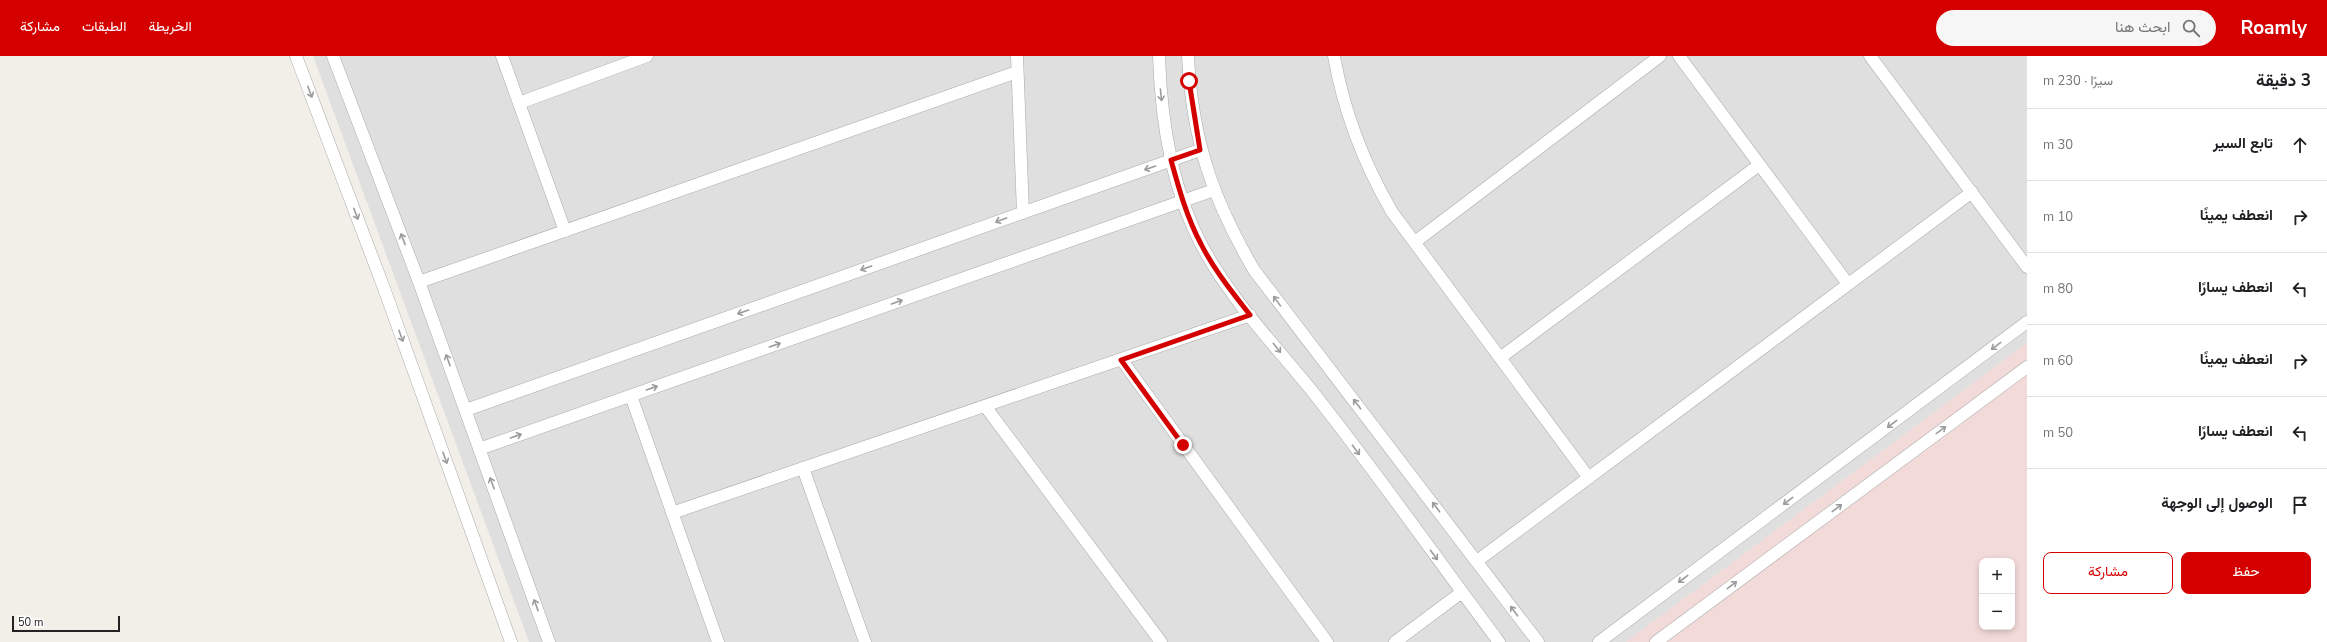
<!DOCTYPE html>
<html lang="ar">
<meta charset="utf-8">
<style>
body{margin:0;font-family:"Nunito Sans",Vazirmatn,sans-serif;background:#f6f6f6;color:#202124;direction:rtl}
.controls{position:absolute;right:12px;bottom:12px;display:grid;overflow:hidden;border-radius:8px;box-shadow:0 2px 6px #0003}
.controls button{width:36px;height:36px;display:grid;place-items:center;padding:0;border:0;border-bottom:1px solid #e0e0e0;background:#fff;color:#202124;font:20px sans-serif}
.scale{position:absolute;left:12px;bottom:10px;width:108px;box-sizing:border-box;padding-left:4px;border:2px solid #222;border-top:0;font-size:11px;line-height:14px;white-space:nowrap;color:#222;-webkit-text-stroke:3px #fff;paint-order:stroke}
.stop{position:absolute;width:12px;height:12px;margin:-9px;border:3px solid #d40000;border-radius:50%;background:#fff}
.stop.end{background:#d40000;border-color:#fff;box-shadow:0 1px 4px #0008}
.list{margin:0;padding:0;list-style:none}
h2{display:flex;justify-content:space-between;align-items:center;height:52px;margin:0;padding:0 16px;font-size:17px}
h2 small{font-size:13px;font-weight:400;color:#757577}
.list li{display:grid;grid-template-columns:26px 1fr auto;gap:12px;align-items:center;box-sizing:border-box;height:72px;padding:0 16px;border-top:1px solid #e0e0e0}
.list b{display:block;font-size:15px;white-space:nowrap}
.list em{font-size:13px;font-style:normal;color:#757577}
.actions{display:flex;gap:8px;padding:12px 16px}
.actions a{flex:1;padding:9px 0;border:1px solid #d40000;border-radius:8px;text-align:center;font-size:14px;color:#d40000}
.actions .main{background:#d40000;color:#fff}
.icon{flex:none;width:22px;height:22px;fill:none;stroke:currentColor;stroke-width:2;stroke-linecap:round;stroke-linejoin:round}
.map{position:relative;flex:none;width:2027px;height:586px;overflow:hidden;direction:ltr}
header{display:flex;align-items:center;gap:24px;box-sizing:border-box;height:56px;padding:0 20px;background:#d40000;color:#fff}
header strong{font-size:19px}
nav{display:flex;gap:22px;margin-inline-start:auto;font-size:14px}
.search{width:280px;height:36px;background:#f6f6f6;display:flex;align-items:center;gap:10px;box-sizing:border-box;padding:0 14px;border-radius:22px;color:#757577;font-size:15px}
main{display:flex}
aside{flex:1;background:#fff}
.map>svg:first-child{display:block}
</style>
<header>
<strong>Roamly</strong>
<div class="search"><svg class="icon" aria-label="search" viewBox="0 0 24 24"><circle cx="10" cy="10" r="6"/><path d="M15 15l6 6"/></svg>ابحث هنا</div>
<nav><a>الخريطة</a><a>الطبقات</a><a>مشاركة</a></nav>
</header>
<main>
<aside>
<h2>3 دقيقة<small>سيرًا · 230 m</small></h2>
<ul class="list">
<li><svg class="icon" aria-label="ahead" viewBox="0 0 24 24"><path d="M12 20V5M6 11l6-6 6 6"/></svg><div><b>تابع السير</b></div><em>30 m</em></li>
<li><svg class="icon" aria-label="right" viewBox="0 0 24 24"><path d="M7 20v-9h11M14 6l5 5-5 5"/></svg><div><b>انعطف يمينًا</b></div><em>10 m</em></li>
<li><svg class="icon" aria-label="left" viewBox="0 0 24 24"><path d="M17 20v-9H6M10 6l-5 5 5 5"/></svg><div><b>انعطف يسارًا</b></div><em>80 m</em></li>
<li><svg class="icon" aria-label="right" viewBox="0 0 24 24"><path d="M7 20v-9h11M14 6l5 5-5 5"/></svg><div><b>انعطف يمينًا</b></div><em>60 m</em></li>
<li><svg class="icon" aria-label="left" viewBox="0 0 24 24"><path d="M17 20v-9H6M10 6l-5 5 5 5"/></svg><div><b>انعطف يسارًا</b></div><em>50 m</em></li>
<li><svg class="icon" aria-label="arrive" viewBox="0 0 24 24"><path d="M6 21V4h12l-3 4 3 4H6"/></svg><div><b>الوصول إلى الوجهة</b></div></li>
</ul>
<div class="actions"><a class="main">حفظ</a><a>مشاركة</a></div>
</aside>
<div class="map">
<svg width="2027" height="586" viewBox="0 0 2027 586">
<rect width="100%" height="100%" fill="#f2efe9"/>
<!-- residential -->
<path fill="#e0dfdf" d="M313,0h1714v287l-401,299h-1097z"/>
<!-- commercial -->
<path fill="#f2dad9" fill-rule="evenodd" d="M2027,287v299h-401zM1982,505h30v66h-30z"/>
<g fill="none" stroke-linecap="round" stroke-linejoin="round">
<defs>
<path id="street" d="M296,0l89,235 126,351
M333,0l86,226 130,360
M502,0l63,175
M1017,0l6,157
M1159,0c2,64 12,131 42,188 29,55 73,100 111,147 65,82 125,168 187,251
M1188,0c4,83 24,142 66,214l284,372
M1334,0c10,57 29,106 58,156l197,266
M1679,0l169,228
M1870,0l157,211
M519,47l128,-47
M1415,186l245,-186
M419,226l598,-210
M1500,302l259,-193
M1121,303l206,283
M631,340l87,246
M985,350l176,236
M466,354l734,-260
M479,393l735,-259
M803,412l62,174
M672,457l578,-198
M1477,505l495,-369
M1395,586l67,-50
M1599,586l428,-320
M1656,586l371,-275"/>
</defs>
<!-- street casing -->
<use href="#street" stroke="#a9a9a9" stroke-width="13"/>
<!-- street -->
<use href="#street" stroke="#fff" stroke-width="12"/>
</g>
<!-- one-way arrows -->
<defs><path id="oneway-shaft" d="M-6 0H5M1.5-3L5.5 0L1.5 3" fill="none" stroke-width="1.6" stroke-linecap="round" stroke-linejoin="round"/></defs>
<g stroke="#9c9c9c">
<use href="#oneway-shaft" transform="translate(310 36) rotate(69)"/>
<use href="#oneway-shaft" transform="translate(1161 39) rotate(84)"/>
<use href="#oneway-shaft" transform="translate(1150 112) rotate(161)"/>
<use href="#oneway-shaft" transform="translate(356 158) rotate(69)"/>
<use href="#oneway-shaft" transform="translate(1001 164) rotate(160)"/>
<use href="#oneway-shaft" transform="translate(403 183) rotate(-111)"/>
<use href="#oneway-shaft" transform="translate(866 212) rotate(160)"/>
<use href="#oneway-shaft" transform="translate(1277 245) rotate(-126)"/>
<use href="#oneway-shaft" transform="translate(897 246) rotate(-19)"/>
<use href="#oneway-shaft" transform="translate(743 256) rotate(161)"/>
<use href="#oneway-shaft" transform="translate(401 280) rotate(70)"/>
<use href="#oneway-shaft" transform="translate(775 289) rotate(-19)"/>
<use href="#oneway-shaft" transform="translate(1996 290) rotate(143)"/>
<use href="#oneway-shaft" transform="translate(1277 292) rotate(51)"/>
<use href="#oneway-shaft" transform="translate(448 304) rotate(-110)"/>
<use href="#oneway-shaft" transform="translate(652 332) rotate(-19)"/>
<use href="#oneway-shaft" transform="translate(1357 348) rotate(-127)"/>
<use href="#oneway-shaft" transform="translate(1892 368) rotate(143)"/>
<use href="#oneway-shaft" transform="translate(1941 374) rotate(-36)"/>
<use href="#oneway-shaft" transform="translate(516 380) rotate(-19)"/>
<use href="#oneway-shaft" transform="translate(1356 394) rotate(53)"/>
<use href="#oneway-shaft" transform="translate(445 402) rotate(70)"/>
<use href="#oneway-shaft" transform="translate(492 427) rotate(-110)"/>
<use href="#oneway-shaft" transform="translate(1788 445) rotate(143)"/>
<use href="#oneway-shaft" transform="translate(1436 451) rotate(-127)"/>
<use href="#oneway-shaft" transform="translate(1837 452) rotate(-37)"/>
<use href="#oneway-shaft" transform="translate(1434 499) rotate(53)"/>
<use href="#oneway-shaft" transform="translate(1683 523) rotate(143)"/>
<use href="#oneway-shaft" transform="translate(1732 529) rotate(-37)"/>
<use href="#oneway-shaft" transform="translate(536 549) rotate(-110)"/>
<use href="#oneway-shaft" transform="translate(1514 555) rotate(-127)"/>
</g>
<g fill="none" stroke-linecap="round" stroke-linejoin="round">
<!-- route -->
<path stroke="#d40000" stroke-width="5" d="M1183,389l-62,-85 129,-45c-17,-22 -36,-45 -49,-71 -14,-26 -22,-55 -30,-84l29,-10 -11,-69"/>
</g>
</svg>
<div class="controls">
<button>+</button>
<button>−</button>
</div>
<div class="scale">50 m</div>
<div class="stop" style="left:1189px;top:25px"></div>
<div class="stop end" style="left:1183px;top:389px"></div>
</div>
</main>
